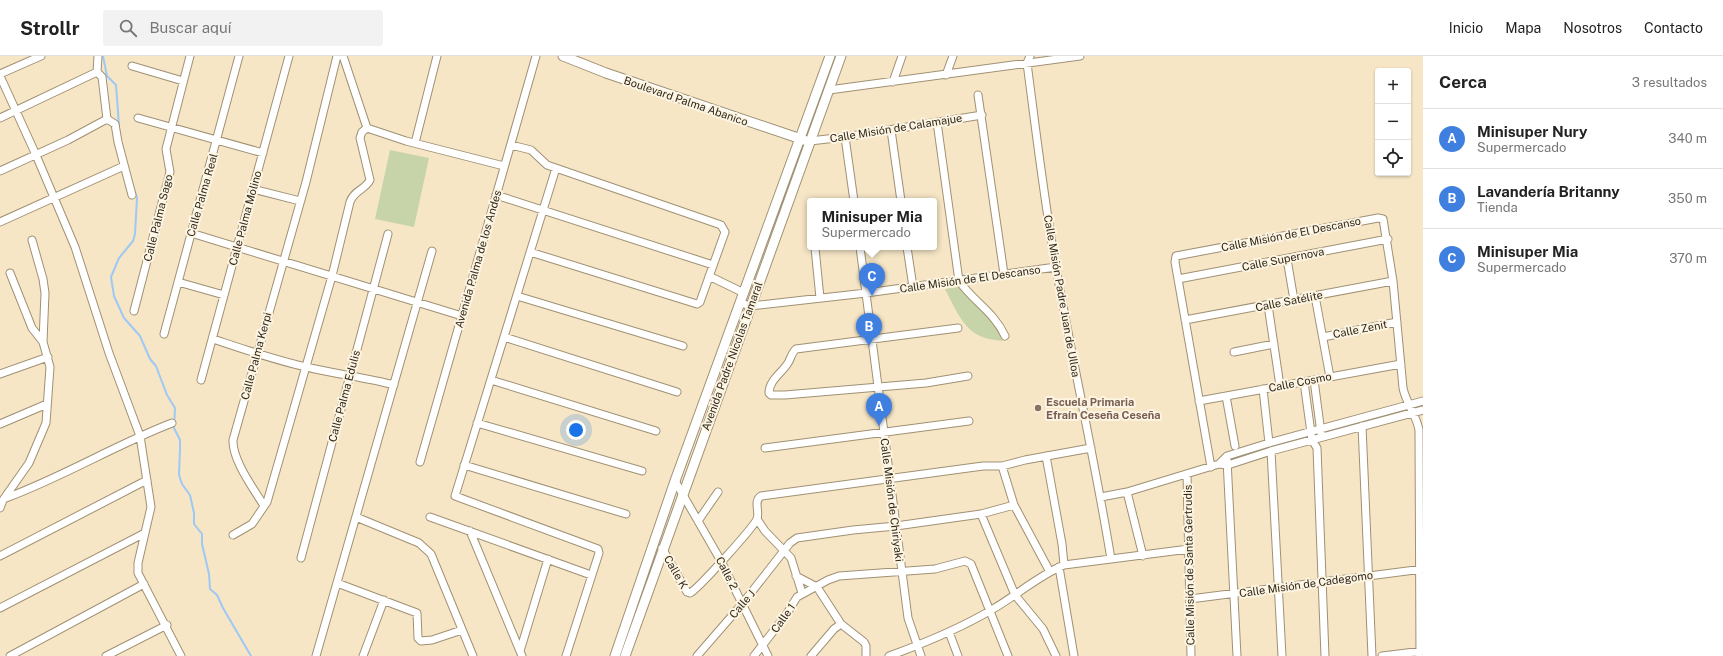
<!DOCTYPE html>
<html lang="es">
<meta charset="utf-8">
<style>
body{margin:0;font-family:"Public Sans",sans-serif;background:#f2f2f2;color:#222}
.controls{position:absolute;right:12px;top:12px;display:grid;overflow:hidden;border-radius:4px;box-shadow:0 1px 3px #0004}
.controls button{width:36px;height:36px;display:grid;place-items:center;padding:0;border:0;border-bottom:1px solid #e0e0e0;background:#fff;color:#222;font:20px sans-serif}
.you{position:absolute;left:576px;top:374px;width:14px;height:14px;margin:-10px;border:3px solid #fff;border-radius:50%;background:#1a73e8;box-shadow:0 0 0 6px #1a73e833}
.badge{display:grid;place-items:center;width:26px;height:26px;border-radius:50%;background:#0f766e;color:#fff;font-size:13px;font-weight:700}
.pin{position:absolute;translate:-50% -33px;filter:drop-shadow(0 1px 2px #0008)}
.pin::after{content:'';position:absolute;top:21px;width:14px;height:12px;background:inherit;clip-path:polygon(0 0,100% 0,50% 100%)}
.popup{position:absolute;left:807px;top:142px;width:130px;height:52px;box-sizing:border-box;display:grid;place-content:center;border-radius:4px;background:#fff;filter:drop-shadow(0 1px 3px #0005);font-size:13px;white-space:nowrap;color:#767676}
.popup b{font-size:15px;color:#222}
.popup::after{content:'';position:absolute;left:50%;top:100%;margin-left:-8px;border:8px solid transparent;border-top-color:#fff}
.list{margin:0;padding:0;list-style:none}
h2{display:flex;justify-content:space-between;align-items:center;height:52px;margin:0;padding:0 16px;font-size:17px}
h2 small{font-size:13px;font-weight:400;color:#767676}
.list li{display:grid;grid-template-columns:26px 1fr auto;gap:12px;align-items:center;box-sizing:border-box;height:60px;padding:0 16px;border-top:1px solid #e0e0e0}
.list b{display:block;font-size:15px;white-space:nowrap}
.list p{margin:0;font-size:13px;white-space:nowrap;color:#767676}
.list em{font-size:13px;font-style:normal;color:#767676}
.icon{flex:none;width:22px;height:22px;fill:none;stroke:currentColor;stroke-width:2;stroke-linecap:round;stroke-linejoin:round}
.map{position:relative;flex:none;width:1423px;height:600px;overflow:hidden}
header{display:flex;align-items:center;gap:24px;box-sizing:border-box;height:56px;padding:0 20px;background:#fff;border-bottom:1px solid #e0e0e0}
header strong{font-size:19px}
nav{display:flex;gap:22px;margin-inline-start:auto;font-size:14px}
.search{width:280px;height:36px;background:#f2f2f2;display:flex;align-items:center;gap:10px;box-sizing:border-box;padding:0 14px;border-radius:4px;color:#767676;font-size:15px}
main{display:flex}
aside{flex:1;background:#fff}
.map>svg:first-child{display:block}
</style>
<header>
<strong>Strollr</strong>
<div class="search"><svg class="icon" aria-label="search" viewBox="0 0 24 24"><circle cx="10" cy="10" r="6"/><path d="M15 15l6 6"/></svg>Buscar aquí</div>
<nav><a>Inicio</a><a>Mapa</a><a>Nosotros</a><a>Contacto</a></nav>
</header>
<main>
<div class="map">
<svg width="1423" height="600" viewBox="0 0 1423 600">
<rect width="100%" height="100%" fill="#f6e6c6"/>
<!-- green -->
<path fill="#c7d4a9" d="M390,94l39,8 -15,69 -39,-8z
M959,231l41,42 3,12c-8,-1 -18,-2 -25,-6 -16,-8 -25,-31 -33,-46z"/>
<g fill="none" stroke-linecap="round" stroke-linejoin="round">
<!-- stream -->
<path stroke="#9ec9f4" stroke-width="2" d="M103,0l4,20 9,9 3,41
M135,136l2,6 -2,36 -2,7 -14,17 -8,19 3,19 10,22 16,18 10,23 6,7 11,29 8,13 -1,20 6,12v9l-1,26 3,9 8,11 4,18v11l8,10v10l7,30 1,15 7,6 6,13 28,48"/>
<defs>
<path id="street" d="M343,0l24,72
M1030,0l-3,7c9,68 17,137 29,204 17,98 39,194 55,292
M132,10l51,15
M97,16l5,5 5,42
M97,16l1,-16
M0,18l41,-18
M946,19l7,-19
M0,20l36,79 39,92 34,106 31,83 11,71 -13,56v10l43,83
M893,26l9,-26
M829,34l251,-34
M978,39l26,179
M0,62l97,-46
M138,62l125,35
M107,63l8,5 3,18 14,53
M937,66l22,159c15,21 35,31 46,55
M367,72l39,13 98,25
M891,74l10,71
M845,81l9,64
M810,85l35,-4 137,-22
M415,87l22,-87
M511,89l20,5 16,15 174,60 4,7 -25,70 -3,2 -167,-52
M556,112l-101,328 143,53 1,4 -33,103
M0,115l68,-31 39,-21
M253,133l47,12
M496,139l217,70
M0,166l124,-56
M191,177l271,83
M32,184l11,39 2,14 -2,49
M860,191l48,371 13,38
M907,191l6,40
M815,192l5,50
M1287,203l7,41
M709,220l35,17
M1178,223l210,-40
M178,226l46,13
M517,240l166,50
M1315,240l15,81
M741,247l9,3 116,-13 190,-26
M1268,249l12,81
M134,255l36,-139 -4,-23 24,-93
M1185,264l208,-39
M958,272l-162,21c-4,3 -5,9 -8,14 -6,10 -19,17 -19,30l2,2h14l141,-12 42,-7
M164,278l75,-278
M504,281l173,55
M1323,281l74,-15
M213,283c33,11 67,23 102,30 27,6 53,9 79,16
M1234,296l40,-8
M0,318l48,-17
M201,324l88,-324
M491,324l165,51
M1314,324l7,53
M1304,326l8,58 5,8 8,208
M1263,333l6,54
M1226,340l9,50
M1199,345l202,-37
M477,367l165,48
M0,368l47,-20
M1362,370l10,230
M765,392l204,-27
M1271,395l11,205
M1046,400l16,88 2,21
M1227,404l10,196
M420,406l116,-406
M1219,408l8,-8 42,-13 154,-42
M464,409l162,49
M1002,410l12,39 36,67
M1211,411l-36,-205 1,-6 202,-38 5,1 10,62 10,107c3,15 13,26 16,42l1,226
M1187,418l4,182
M675,425l46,80 47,95
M1127,436l16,64
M1101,441l26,-5 92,-28 9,1 43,-14 152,-41
M6,442c57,-21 109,-53 166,-75
M264,450c-10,-17 -32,-46 -31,-66l73,-258 31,-126
M0,452l3,-8 26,-37 17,-40 4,-56 -7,-25 -11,-14 -22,-55
M981,458l34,81 28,34 13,27
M356,461l63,26 12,11 42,102
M430,461l161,58
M757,463l8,12 26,27 11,35
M698,465l20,-29
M470,475l52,125
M233,479l19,-11 15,-22 65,-226 18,-74c4,-12 15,-12 20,-22l-10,-42 2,-6 5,-4
M662,492l25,44 3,1c8,-4 63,-65 67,-74 3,-7 -4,-18 4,-23l222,-30h19l23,-6 66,-12
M0,500l147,-76
M301,502l87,-324
M1059,511l15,89
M796,520l21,11 24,37 23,18 2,4v10
M337,527l80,30 1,25 3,3 11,-1 30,-10
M1190,543l233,-30
M0,552l143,-74
M949,576l9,24
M520,595l28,-92
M10,600l134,-72
M106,600l61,-31
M316,600l116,-405
M363,600l21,-56
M697,600l46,-53 47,-60 7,-5 56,-8 43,-4 85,-12 33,-9
M754,600l32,-41 11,-18 31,-17 11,-4 96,-7 30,-8 6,3 37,92
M811,600l23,-27 7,-5
M889,600c36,-13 72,-28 104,-47 24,-14 45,-33 71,-44l125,-16
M1382,600l41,-5"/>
<path id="secondary" d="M563,0l43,17 198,67
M615,600l60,-175 155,-425
M625,600l216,-600"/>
</defs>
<!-- street casing -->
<use href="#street" stroke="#a09174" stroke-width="9"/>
<!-- secondary casing -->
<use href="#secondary" stroke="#a09174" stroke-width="11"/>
<!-- street -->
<use href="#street" stroke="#fff" stroke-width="7"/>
<!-- secondary -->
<use href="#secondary" stroke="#fff" stroke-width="9"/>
</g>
<!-- markers -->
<circle fill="#8d6e63" stroke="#fdf4e1" stroke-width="1.5" cx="1038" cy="352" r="4"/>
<g text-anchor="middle" stroke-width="4" stroke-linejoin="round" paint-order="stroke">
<!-- street labels -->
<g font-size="11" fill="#2e281c" stroke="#fdf4e1">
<text transform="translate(686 45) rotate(19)" y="4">Boulevard Palma Abanico</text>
<text transform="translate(896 72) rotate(-9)" y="4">Calle Misión de Calamajue</text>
<text transform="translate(202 139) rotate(-74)" y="4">Calle Palma Real</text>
<text transform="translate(158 162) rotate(-76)" y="4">Calle Palma Sago</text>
<text transform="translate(245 162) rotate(-75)" y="4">Calle Palma Molino</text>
<text transform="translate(1291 178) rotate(-11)" y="4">Calle Misión de El Descanso</text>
<text transform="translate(478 203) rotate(-74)" y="4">Avenida Palma de los Andes</text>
<text transform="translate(1283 203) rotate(-11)" y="4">Calle Supernova</text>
<text transform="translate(970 223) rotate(-8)" y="4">Calle Misión de El Descanso</text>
<text transform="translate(1062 240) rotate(80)" y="4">Calle Misión Padre Juan de Ulloa</text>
<text transform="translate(1289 245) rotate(-11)" y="4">Calle Satélite</text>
<text transform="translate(1360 273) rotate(-11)" y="4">Calle Zenit</text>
<text transform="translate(256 300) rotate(-75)" y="4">Calle Palma Kerpi</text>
<text transform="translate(732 300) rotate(-70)" y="4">Avenida Padre Nicolas Tamaral</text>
<text transform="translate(1300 326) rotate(-11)" y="4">Calle Cosmo</text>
<text transform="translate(344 340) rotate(-75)" y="4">Calle Palma Edulis</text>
<text transform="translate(892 444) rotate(83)" y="4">Calle Misión de Chiriyaki</text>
<text transform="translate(1189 509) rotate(-91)" y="4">Calle Misión de Santa Gertrudis</text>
<text transform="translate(676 516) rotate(60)" y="4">Calle K</text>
<text transform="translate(727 517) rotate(63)" y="4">Calle 2</text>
<text transform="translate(1306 528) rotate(-8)" y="4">Calle Misión de Cadegomo</text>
<text transform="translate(742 548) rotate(-50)" y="4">Calle J</text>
<text transform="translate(783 562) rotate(-55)" y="4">Calle 1</text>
</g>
<!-- education labels -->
<g font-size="11" font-weight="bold" fill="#785e54" stroke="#fdf4e1" text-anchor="start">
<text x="1046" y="350">Escuela Primaria<tspan x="1046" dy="13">Efraín Ceseña Ceseña</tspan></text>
</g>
</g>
</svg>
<div class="controls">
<button>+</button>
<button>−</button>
<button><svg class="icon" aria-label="locate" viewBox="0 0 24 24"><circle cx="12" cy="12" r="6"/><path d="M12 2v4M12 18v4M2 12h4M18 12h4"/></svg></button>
</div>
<div class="you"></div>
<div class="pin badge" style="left:879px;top:370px;background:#3f7fe0">A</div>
<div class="pin badge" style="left:869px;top:290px;background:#3f7fe0">B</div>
<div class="pin badge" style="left:872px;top:240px;background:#3f7fe0">C</div>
<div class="popup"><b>Minisuper Mia</b>Supermercado</div>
</div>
<aside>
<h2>Cerca<small>3 resultados</small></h2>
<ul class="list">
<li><span class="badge" style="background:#3f7fe0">A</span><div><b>Minisuper Nury</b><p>Supermercado</p></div><em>340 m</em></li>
<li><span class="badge" style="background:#3f7fe0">B</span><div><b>Lavandería Britanny</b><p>Tienda</p></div><em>350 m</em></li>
<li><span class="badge" style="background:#3f7fe0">C</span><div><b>Minisuper Mia</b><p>Supermercado</p></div><em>370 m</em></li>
</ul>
</aside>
</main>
